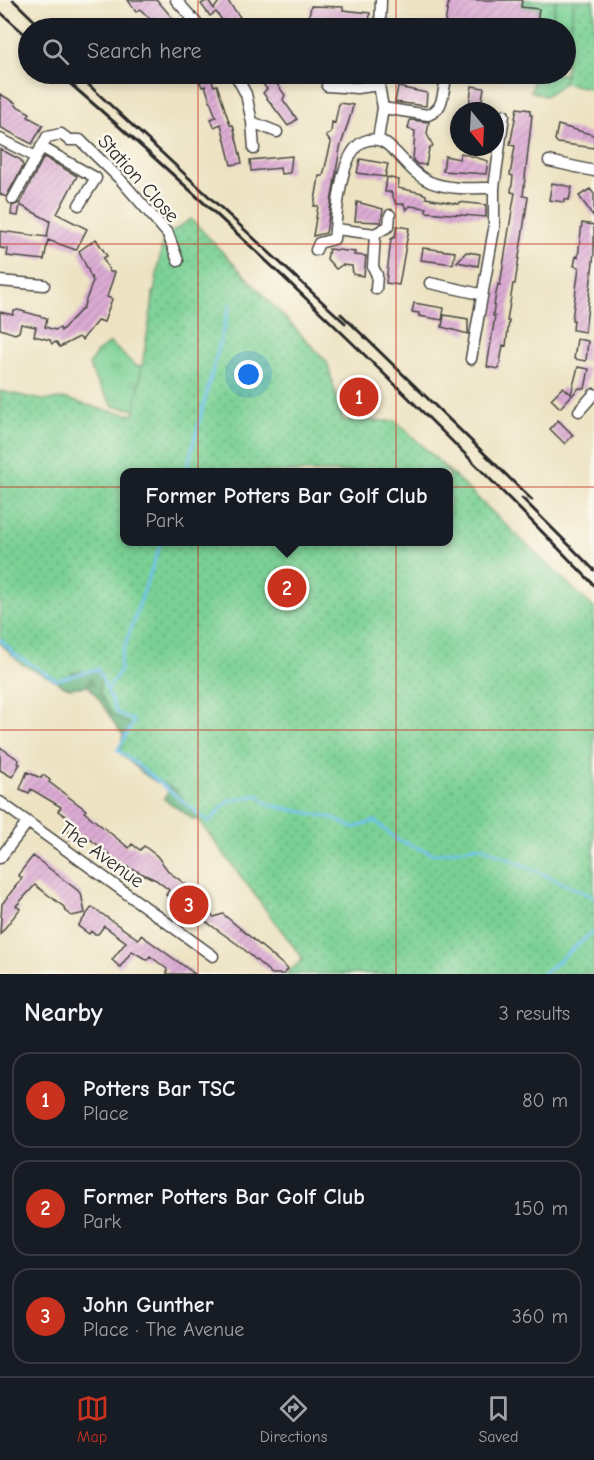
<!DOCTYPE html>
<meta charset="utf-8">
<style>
body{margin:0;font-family:"Comic Neue",sans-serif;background:#20242c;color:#f1f3f6}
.compass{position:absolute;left:450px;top:102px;width:54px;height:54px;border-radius:50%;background:#171b24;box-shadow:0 3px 9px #0003;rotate:162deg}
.you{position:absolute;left:249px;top:375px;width:21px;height:21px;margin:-15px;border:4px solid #fff;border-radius:50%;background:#1a73e8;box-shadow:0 0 0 9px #1a73e833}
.badge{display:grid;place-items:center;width:39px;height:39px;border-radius:50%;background:#c8321e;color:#fff;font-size:20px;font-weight:700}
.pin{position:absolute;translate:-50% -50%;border:3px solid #fff;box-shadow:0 2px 6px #0006}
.popup{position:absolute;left:120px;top:468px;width:333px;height:78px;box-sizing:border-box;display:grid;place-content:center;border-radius:12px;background:#171b24;filter:drop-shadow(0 2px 4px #0005);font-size:20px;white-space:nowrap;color:#9ea1a6}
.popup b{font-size:22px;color:#f1f3f6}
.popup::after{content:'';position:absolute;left:50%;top:100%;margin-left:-12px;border:12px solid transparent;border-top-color:#171b24}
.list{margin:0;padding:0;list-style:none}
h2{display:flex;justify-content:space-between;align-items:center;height:78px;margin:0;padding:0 24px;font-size:26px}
h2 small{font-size:20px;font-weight:400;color:#9ea1a6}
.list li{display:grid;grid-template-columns:39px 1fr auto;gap:18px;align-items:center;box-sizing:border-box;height:96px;margin:0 12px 12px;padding:0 12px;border:2px solid #363941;border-radius:18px}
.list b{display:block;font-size:22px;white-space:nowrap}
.list p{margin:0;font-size:20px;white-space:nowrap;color:#9ea1a6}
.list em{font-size:20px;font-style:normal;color:#9ea1a6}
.icon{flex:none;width:33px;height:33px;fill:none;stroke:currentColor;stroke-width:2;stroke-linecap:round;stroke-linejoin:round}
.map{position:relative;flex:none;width:594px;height:974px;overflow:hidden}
.search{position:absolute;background:#171b24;box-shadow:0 3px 9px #0003;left:18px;right:18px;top:18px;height:66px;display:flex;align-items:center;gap:15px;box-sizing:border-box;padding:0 21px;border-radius:33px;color:#9ea1a6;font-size:22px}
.sheet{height:402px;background:#171b24}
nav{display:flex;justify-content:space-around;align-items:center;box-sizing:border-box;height:84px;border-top:2px solid #363941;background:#171b24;font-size:16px;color:#9ea1a6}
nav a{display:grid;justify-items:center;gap:3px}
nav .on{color:#c8321e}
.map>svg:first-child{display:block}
</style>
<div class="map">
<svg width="594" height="974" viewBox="0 0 594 974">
<defs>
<pattern id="grass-tufts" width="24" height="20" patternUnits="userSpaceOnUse" patternTransform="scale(1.5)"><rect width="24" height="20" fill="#79d094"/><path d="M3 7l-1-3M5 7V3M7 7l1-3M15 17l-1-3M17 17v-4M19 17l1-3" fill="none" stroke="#63a979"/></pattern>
<pattern id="forest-firs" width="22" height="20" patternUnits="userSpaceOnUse" patternTransform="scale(1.5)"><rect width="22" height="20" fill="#62b27e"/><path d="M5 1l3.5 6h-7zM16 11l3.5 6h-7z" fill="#519167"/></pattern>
<pattern id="park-dots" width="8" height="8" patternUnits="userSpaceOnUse" patternTransform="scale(1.5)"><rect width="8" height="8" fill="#79d094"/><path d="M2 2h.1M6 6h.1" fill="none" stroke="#63a979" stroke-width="1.8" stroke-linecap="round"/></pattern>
<pattern id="building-hatch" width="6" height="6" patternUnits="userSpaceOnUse" patternTransform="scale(1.5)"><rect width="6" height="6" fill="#dcabd4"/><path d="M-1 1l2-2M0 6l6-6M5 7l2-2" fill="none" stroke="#bd93b6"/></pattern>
</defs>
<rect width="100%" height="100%" fill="#fbf7ec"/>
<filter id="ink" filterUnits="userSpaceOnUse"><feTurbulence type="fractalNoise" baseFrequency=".0167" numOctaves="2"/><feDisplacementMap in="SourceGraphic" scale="12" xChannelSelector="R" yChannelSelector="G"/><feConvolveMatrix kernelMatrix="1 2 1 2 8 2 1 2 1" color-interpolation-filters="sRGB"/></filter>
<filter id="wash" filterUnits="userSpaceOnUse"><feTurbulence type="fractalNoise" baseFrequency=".008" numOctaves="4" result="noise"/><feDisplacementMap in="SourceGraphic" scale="24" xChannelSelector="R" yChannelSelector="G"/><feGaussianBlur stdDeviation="1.35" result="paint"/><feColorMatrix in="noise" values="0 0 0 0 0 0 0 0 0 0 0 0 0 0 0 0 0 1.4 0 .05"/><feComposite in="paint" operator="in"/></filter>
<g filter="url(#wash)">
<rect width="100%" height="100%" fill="#ede3c3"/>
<!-- grass -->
<path fill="url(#grass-tufts)" stroke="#527e60" stroke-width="1.5" d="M556,0h18l-8,70v-42h-16z
M531,74h34l-1,9 -19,13 -15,-5 3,-4z
M165,283l-18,129 -34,-6 -17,-25 -7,-16 8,-13 13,-9 26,23h13l4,-74z"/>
<!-- forest -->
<path fill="url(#forest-firs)" stroke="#466e54" stroke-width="1.5" d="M94,667l10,6 99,146h-10l-29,-20 6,-11c-20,-7 -30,-16 -43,-33l2,-14c-18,-16 -24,-39 -41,-55l-19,2 -11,-5 3,-9z"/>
<!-- park -->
<path fill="url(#park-dots)" stroke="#527e60" stroke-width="1.5" fill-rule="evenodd" d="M522,0h34l-6,28h-14l3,-19 -18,-2z
M574,0h20v89l-30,-6z
M191,219l136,143 16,58 53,1 198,187v366h-308l17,-15 -127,-169 -33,-17 -22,-19 1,-16 9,-13 -19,-11 -12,-21 1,-22 -28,1 -15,10 -38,-19 -20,-20v-252l42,9 25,-1 37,11 30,5 29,-177zM125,472h324v70h-324z"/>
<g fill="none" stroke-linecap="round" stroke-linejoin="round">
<!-- stream -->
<path stroke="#70c2ec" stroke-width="3" d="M186,472l44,-168
M0,639l15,16 41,25 42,-11 19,44 17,8 -16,29 91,72 19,-21 30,-6 11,10 64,13 20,10 22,-7 22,19 37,14 46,-8 114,51
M107,691l13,-21 1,-13 40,-115
M543,974l51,-43"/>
</g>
<g id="blocks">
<!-- building -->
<path fill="url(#building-hatch)" d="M128,0h29l24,28h-17l-9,-10 -3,3 -12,-12 -4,3z
M208,0l6,9 6,-9h7l13,17 -4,3 6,8h-14l-12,-16 -6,4 -9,-12z
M449,0h73l-1,7 18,2 -3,19h-54l-37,-5z
M311,6l32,1v3l27,3 -1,12 -8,-1v4l-20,-2 1,-5 -26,-2 -7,-3z
M197,74h12l5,12 3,-1 13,40h3l9,38 -11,2 -10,-41 -7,3 -3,-8 5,-2 -3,-8 -8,-23 -3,1z
M255,74h28l-9,6 11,15 -2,5 14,19 -9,7 -25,-33 4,-4z
M472,86l12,2 -4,23h-12z
M398,87l29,6 -1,13 -31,-4z
M0,94l16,9 -1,2 15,8 -2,4 15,8 -11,19 -32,-17z
M339,103l14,2 -2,9 -11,34 -14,85 -13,3 5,-30h-4l4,-23 1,-7h4l8,-33 -5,-7 5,-3 1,-11 3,1z
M517,108l13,2v5h2l-9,81 5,1 -12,80 -1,7h-2l-6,37h2l-3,25 -3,-1 -4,24 -12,-2 8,-51h-2l2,-17 3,-15 2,1 13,-81 2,-11 -4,-1 2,-16 -3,-1 5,-29 -5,-1z
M410,120l19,2 -2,12 6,12 -4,3 -3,16 -9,-1 -4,-4 2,-29 -7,-2z
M558,125l36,10v13l-36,-5 -3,-3z
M0,149l21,11 2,6 -17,31 -6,-3z
M461,153l27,8 -2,13 -43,-3 2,-15 14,3z
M292,156l-2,17 -9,1 -1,-6 -29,3 -1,-11z
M44,157l33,19 -20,38 30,15 -11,21 -28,-10 -4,20 -37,-4 1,-7 -8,-1v-17l47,6 3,-16 -30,-16 -2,11 -7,-1 1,-9 8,-3z
M360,159l28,5 -3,13 -28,-4z
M387,177l12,3 -1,8 24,5 4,2v3l33,6v-2l27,3v12l-60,-5v-4l-16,-2 -4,4 -2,-6h-8l-5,-12h-6z
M552,183l20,4 -3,13 -5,-1v3l-15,-2z
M590,189l4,5v23l-15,-21z
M357,202l26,7 -2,13 -26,-1z
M582,223l12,2v28l-9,79 -12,-2 1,-10h-2l7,-53 -5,-1 2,-10 2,1z
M397,226l12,2 -10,57 -13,-2 5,-44 4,-2z
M96,239l11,17 -4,2 7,14h5l-8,25 5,2 -8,23 -6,-2 -16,20 -3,-3 -19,10 -4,-5 -4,2 -2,-4 -16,-4 2,-9 -15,-3 -2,8 -4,2 -15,-5v-17l13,3 1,-4 4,-1 29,8 -2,9 10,3 5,-2 1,3 22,-23 10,-27 -14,-30z
M423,248l32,4 -2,12 -32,-4z
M329,249l26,3 -1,3 12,1 -2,20 -11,-2 -1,-8 -10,-1 -6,4 -9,-10z
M466,252l14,2 -2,12 -21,-4z
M414,303l30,5 -2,12 -23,-4v-3l-7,-1z
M444,315l24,4v15l-26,-7z
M577,339l11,2 -2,20 -12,-2z
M578,367l11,2 -4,20 -6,-1 -19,20 -9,-9 12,-12 8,7z
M558,420l15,15 -8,9 -15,-15z
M0,747l19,13 -1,3 2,1 -8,13 -12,-7z
M27,772l14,6 2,-3 7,5 -1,2 37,28 -2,2 45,36 3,-4 8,6 4,-4 13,10 12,16 39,29 -9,11 -11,-9 -3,5 -19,-13 3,-5 -13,-10 -33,-15 -33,-26 -2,3 -13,-10 -6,8 -1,-22 -10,-7 3,-4 -30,-18 -2,4 -9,-4z
M33,856l48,37 4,20 -13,3 -7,-5 -1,-4 -29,-22 -19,21 4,3 -20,25 2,-30 20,-26 -4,-3z
M92,907l46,32 3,-4 54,39h-28v-5l-17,-13 -3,4 -15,-9 -12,16 -8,-7 14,-18 -22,-16 -6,8h-4l-3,-3 -2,3 -11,-8z
M203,909l11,8 9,-3 65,55 -4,5h-12l-32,-28 -42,-30z"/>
</g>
</g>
<g filter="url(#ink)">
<use href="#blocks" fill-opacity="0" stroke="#484742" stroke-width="1.5"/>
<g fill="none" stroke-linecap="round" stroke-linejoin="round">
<defs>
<path id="minor" d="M176,0l25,28
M380,28l1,-28
M235,74l11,20 6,28 25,10
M377,74l6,34 -5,31
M502,74h17
M327,86l30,2 23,-3
M344,87l1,-13
M383,108l45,7c15,-6 14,-17 17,-31
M252,122l2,27
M0,139l36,18
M41,147l55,31 -17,27
M549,161l45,10
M13,199l34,-62 14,-3 8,6h11l40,39 48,55 10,27
M336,229l39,5 14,-8 1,-11
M375,234l-2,33 4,8 -1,14
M316,250l3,-7 15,-4c3,-24 5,-93 34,-99 6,-1 11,-1 17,3 17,12 25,30 45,39 20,8 43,6 64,6
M0,281l44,4
M430,283l50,11
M471,359l23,-130v-41l10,-73
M579,411l15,-17
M0,802l213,154
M0,858l28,-36"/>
</defs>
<!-- minor casing -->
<use href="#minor" stroke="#484742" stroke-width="13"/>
<!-- minor -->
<use href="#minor" stroke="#fff" stroke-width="10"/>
<!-- rail -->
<path stroke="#2b2b2b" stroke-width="3" d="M13,0l29,28
M0,12l28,25
M59,74c187,161 363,334 535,511
M77,74l268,249
M341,314l191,186
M522,498l72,72"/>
</g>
</g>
<!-- grid -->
<path fill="none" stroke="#c8321e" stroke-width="1.5" stroke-opacity="0.55" d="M198,0v28M396,0v28M198,74v900M396,74v900M0,244h594M0,487h594M0,730h594"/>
<g text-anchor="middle" stroke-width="5" stroke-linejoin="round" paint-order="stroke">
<!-- street labels -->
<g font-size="20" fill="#2b2b2b" stroke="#fbf7ec">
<text transform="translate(139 178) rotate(48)" y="7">Station Close</text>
<text transform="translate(102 854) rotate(36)" y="7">The Avenue</text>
</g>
</g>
</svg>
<svg class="compass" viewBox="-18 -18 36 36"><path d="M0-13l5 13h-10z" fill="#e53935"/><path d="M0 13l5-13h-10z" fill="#9ea1a6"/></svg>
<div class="you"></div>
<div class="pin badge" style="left:359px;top:397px">1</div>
<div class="pin badge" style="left:287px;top:588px">2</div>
<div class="popup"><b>Former Potters Bar Golf Club</b>Park</div>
<div class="pin badge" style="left:189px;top:905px">3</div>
<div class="search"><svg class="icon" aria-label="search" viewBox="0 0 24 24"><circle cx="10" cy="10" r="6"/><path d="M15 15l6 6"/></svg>Search here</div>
</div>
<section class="sheet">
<h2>Nearby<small>3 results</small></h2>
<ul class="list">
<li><span class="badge">1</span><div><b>Potters Bar TSC</b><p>Place</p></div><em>80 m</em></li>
<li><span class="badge">2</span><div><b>Former Potters Bar Golf Club</b><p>Park</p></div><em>150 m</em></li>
<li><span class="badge">3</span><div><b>John Gunther</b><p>Place · The Avenue</p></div><em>360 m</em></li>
</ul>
</section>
<nav>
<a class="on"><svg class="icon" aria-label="map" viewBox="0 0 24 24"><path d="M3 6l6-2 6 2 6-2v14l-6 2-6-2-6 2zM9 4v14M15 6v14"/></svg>Map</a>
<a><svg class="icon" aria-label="directions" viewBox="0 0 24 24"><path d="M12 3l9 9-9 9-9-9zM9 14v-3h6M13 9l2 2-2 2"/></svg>Directions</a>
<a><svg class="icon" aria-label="saved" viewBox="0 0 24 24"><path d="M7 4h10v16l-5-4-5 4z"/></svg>Saved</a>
</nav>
